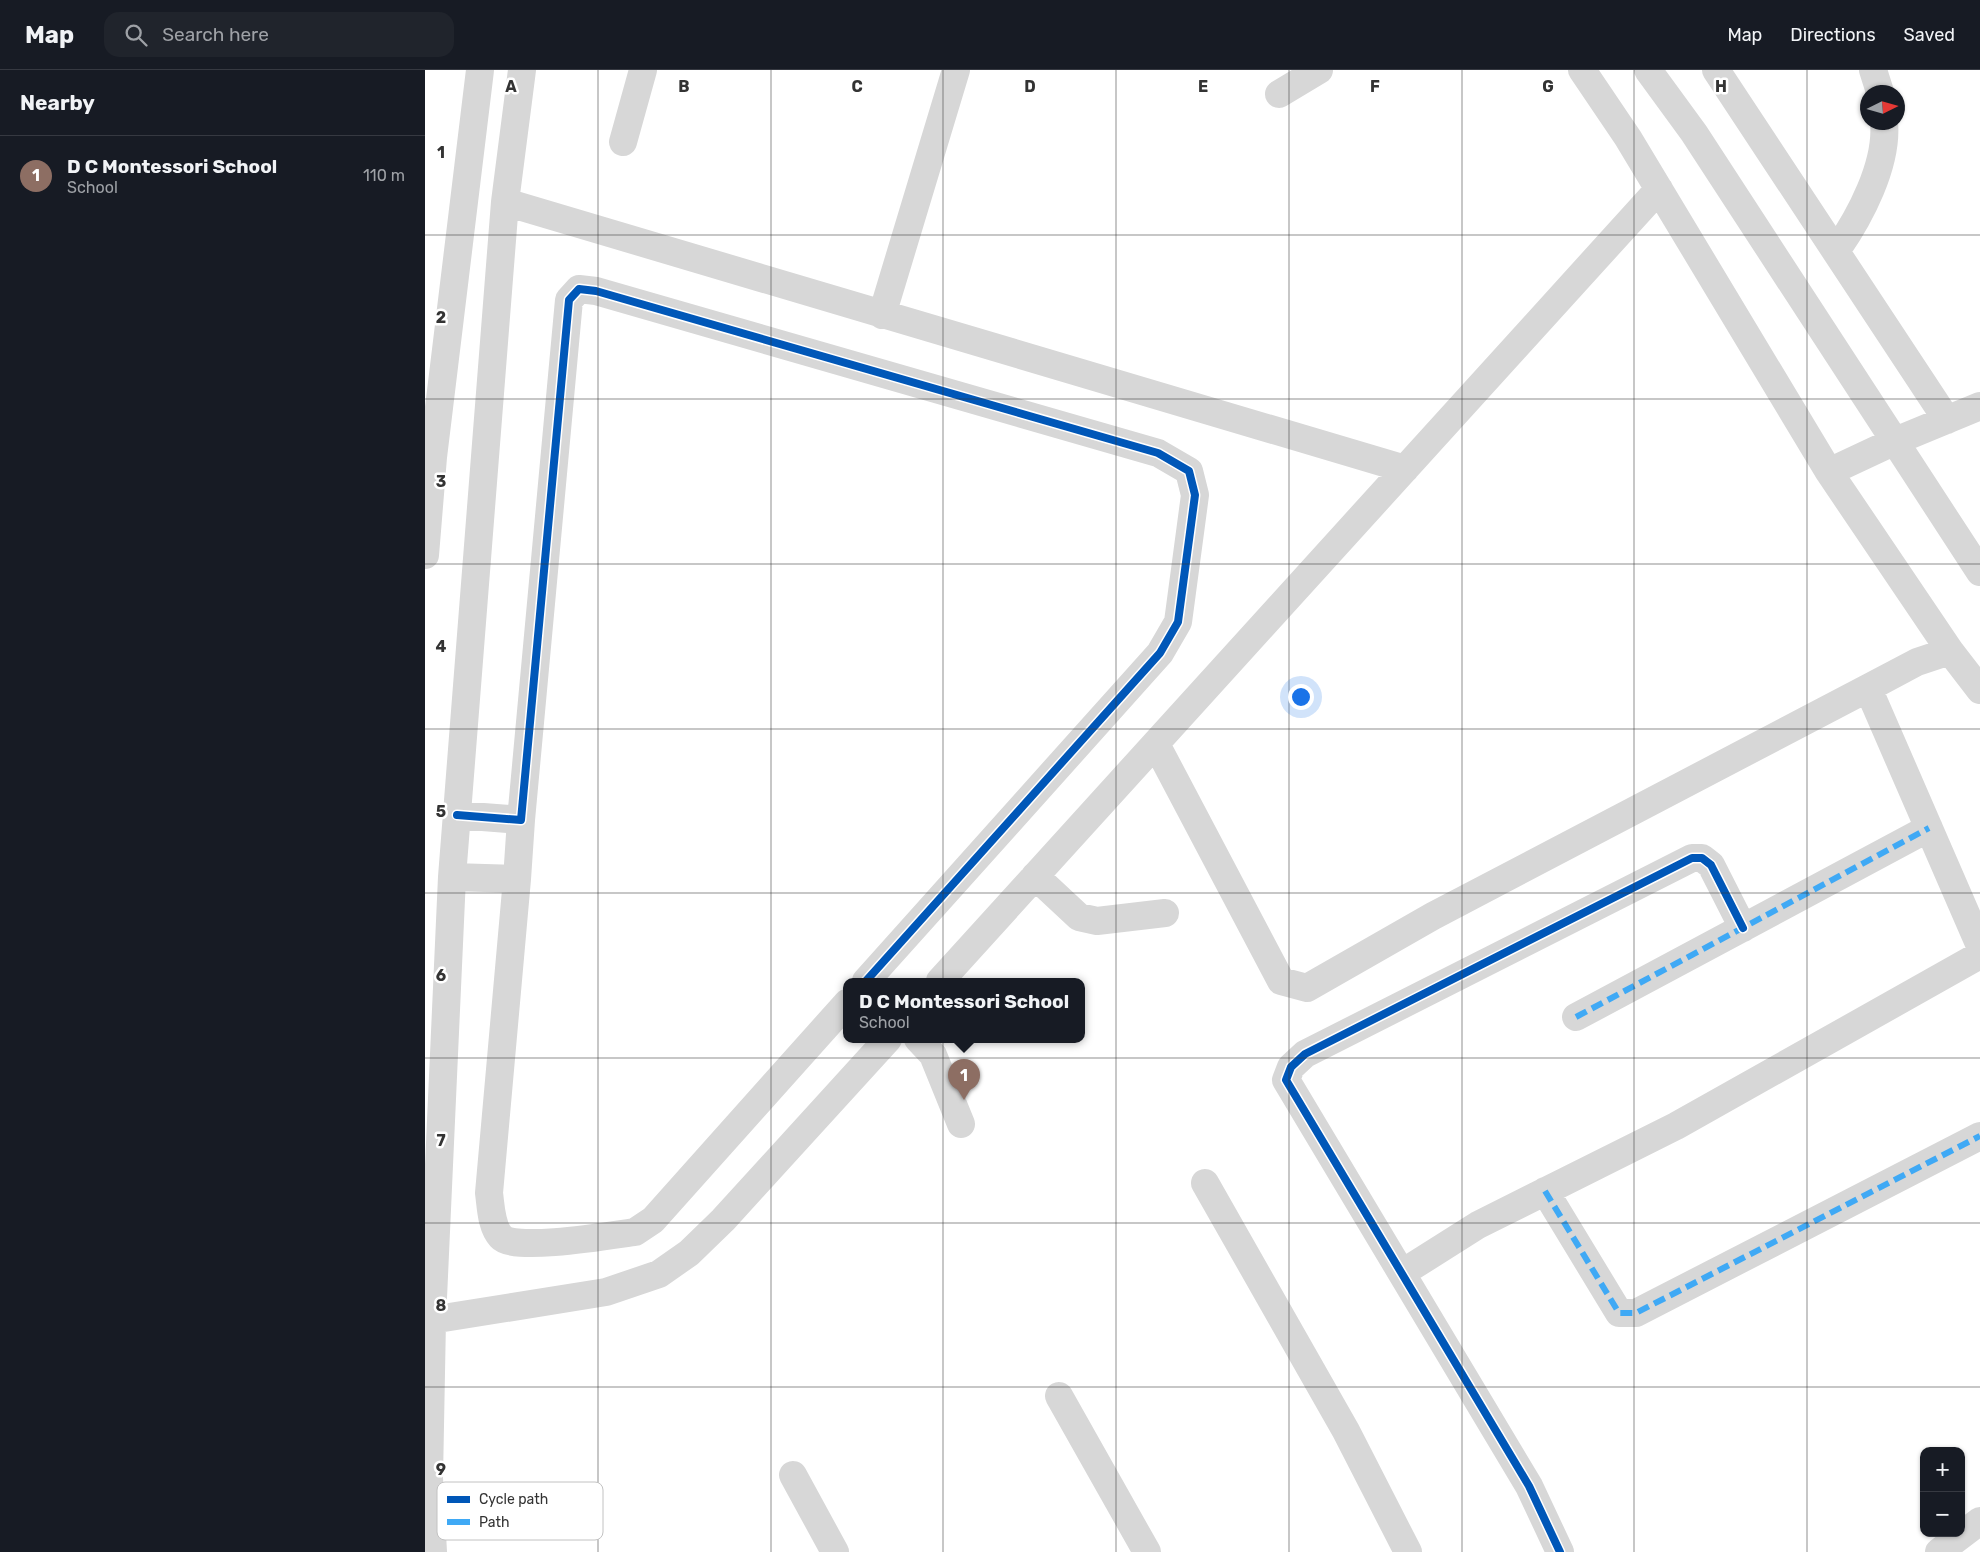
<!DOCTYPE html>
<meta charset="utf-8">
<style>
body{margin:0;font-family:Rubik,sans-serif;background:#20242c;color:#f1f3f6}
.controls{position:absolute;right:15px;bottom:15px;display:grid;overflow:hidden;border-radius:10px;box-shadow:0 1px 4px #0004}
.controls button{width:45px;height:45px;display:grid;place-items:center;padding:0;border:0;border-bottom:1px solid #363941;background:#171b24;color:#f1f3f6;font:25px sans-serif}
.compass{position:absolute;left:1435px;top:15px;width:45px;height:45px;border-radius:50%;background:#171b24;box-shadow:0 1px 4px #0004;rotate:85deg}
.you{position:absolute;left:875px;top:626px;width:18px;height:18px;margin:-12px;border:4px solid #fff;border-radius:50%;background:#1a73e8;box-shadow:0 0 0 8px #1a73e833}
.badge{display:grid;place-items:center;width:32px;height:32px;border-radius:50%;background:#ea580c;color:#fff;font-size:16px;font-weight:700}
.pin{position:absolute;translate:-50% -41px;filter:drop-shadow(0 1px 2px #0008)}
.pin::after{content:'';position:absolute;top:26px;width:18px;height:15px;background:inherit;clip-path:polygon(0 0,100% 0,50% 100%)}
.popup{position:absolute;left:418px;top:908px;width:242px;height:65px;box-sizing:border-box;display:grid;place-content:center;border-radius:10px;background:#171b24;filter:drop-shadow(0 1px 4px #0005);font-size:16px;white-space:nowrap;color:#9ea1a6}
.popup b{font-size:19px;color:#f1f3f6}
.popup::after{content:'';position:absolute;left:50%;top:100%;margin-left:-10px;border:10px solid transparent;border-top-color:#171b24}
.list{margin:0;padding:0;list-style:none}
h2{display:flex;justify-content:space-between;align-items:center;height:65px;margin:0;padding:0 20px;font-size:21px}
h2 small{font-size:16px;font-weight:400;color:#9ea1a6}
.list li{display:grid;grid-template-columns:32px 1fr auto;gap:15px;align-items:center;box-sizing:border-box;height:80px;padding:0 20px;border-top:1px solid #363941}
.list b{display:block;font-size:19px;white-space:nowrap}
.list p{margin:0;font-size:16px;white-space:nowrap;color:#9ea1a6}
.list em{font-size:16px;font-style:normal;color:#9ea1a6}
.icon{flex:none;width:28px;height:28px;fill:none;stroke:currentColor;stroke-width:2;stroke-linecap:round;stroke-linejoin:round}
.map{position:relative;flex:none;width:1555px;height:1482px;overflow:hidden}
header{display:flex;align-items:center;gap:30px;box-sizing:border-box;height:70px;padding:0 25px;background:#171b24;border-bottom:1px solid #363941}
header strong{font-size:24px}
nav{display:flex;gap:28px;margin-inline-start:auto;font-size:18px}
.search{width:350px;height:45px;background:#20242c;display:flex;align-items:center;gap:12px;box-sizing:border-box;padding:0 18px;border-radius:15px;color:#9ea1a6;font-size:19px}
main{display:flex}
aside{flex:1;background:#171b24}
.map>svg:first-child{display:block}
</style>
<header>
<strong>Map</strong>
<div class="search"><svg class="icon" aria-label="search" viewBox="0 0 24 24"><circle cx="10" cy="10" r="6"/><path d="M15 15l6 6"/></svg>Search here</div>
<nav><a>Map</a><a>Directions</a><a>Saved</a></nav>
</header>
<main>
<aside>
<h2>Nearby<small></small></h2>
<ul class="list">
<li><span class="badge" style="background:#8d6e63">1</span><div><b>D C Montessori School</b><p>School</p></div><em>110 m</em></li>
</ul>
</aside>
<div class="map">
<svg width="1555" height="1482" viewBox="0 0 1555 1482">
<rect width="100%" height="100%" fill="#fff"/>
<g fill="none" stroke-linecap="round" stroke-linejoin="round">
<!-- minor -->
<path stroke="#d7d7d7" stroke-width="28" d="M1157,0l46,68 201,334 121,179 30,39
M1223,0l46,63 286,439
M1291,0l231,350
M1448,0l7,22
M854,24l40,-24
M198,72l20,-72
M80,132l900,267
M1411,181c24,-34 52,-87 48,-129
M457,245l74,-245
M1404,402l64,-30 87,-36
M0,485l8,-98 47,-387
M1443,618l112,258
M733,671l-1,5 124,235 26,7 126,-72 435,-228 49,-26 33,-11
M32,745l64,5 48,-520 10,-11 17,2 562,162 31,18 6,24 -17,127 -18,31 -294,328
M610,806l44,41 18,4 68,-8
M27,807l65,2 -28,314c2,14 2,33 12,44 13,15 112,-2 134,-5l18,-12 194,-217
M92,809l4,-59
M515,911l719,-792
M1151,947l353,-189
M493,969l15,16 28,69
M780,1113l141,248 62,121
M1120,1121l74,122h17l344,-177
M977,1203l76,-48 198,-99 304,-171
M0,1251l181,-29 53,-18 30,-21 34,-33 165,-181
M634,1326l88,156
M368,1405l42,77
M8,1482l-4,-74 3,-158 20,-443 53,-675 17,-132
M1135,1482l-31,-66 -243,-406 5,-13 14,-13 387,-196h10l9,7 32,63
M1514,1482l41,-31"/>
<!-- quiet -->
<path stroke="#3fa9f5" stroke-width="6" stroke-dasharray="12 6" stroke-linecap="butt" d="M1151,947l353,-189
M1120,1121l74,122h17l344,-177"/>
<defs>
<path id="cycleway" d="M32,745l64,5 48,-520 10,-11 17,2 562,162 31,18 6,24 -17,127 -18,31 -294,328
M1135,1482l-31,-66 -243,-406 5,-13 14,-13 387,-196h10l9,7 32,63"/>
</defs>
<!-- cycleway casing -->
<use href="#cycleway" stroke="#fff" stroke-width="11"/>
<!-- cycleway -->
<use href="#cycleway" stroke="#0057b8" stroke-width="8"/>
</g>
<!-- grid -->
<path fill="none" stroke="#333" stroke-width="1" stroke-opacity="0.55" d="M173,0v1482M346,0v1482M518,0v1482M691,0v1482M864,0v1482M1037,0v1482M1209,0v1482M1382,0v1482M0,165h1555M0,329h1555M0,494h1555M0,659h1555M0,823h1555M0,988h1555M0,1153h1555M0,1317h1555"/>
<!-- legend -->
<rect x="12" y="1412" width="166" height="58" rx="8" fill="#fff" stroke="#c2c2c2" stroke-width="1"/>
<rect x="22" y="1426" width="23" height="7" fill="#0057b8"/>
<rect x="22" y="1449" width="23" height="6" fill="#3fa9f5"/>
<g font-size="14" fill="#333">
<text x="54" y="1434">Cycle path</text>
<text x="54" y="1457">Path</text>
</g>
<g font-size="16" text-anchor="middle" font-weight="bold" fill="#333" stroke="#fff" stroke-width="5" stroke-linejoin="round" paint-order="stroke">
<text x="86" y="22">A</text>
<text x="259" y="22">B</text>
<text x="432" y="22">C</text>
<text x="605" y="22">D</text>
<text x="778" y="22">E</text>
<text x="950" y="22">F</text>
<text x="1123" y="22">G</text>
<text x="1296" y="22">H</text>
<text x="16" y="88">1</text>
<text x="16" y="253">2</text>
<text x="16" y="417">3</text>
<text x="16" y="582">4</text>
<text x="16" y="747">5</text>
<text x="16" y="911">6</text>
<text x="16" y="1076">7</text>
<text x="16" y="1241">8</text>
<text x="16" y="1405">9</text>
</g>
</svg>
<div class="controls">
<button>+</button>
<button>−</button>
</div>
<svg class="compass" viewBox="-18 -18 36 36"><path d="M0-13l5 13h-10z" fill="#e53935"/><path d="M0 13l5-13h-10z" fill="#9ea1a6"/></svg>
<div class="you"></div>
<div class="pin badge" style="left:539px;top:1030px;background:#8d6e63">1</div>
<div class="popup"><b>D C Montessori School</b>School</div>
</div>
</main>
